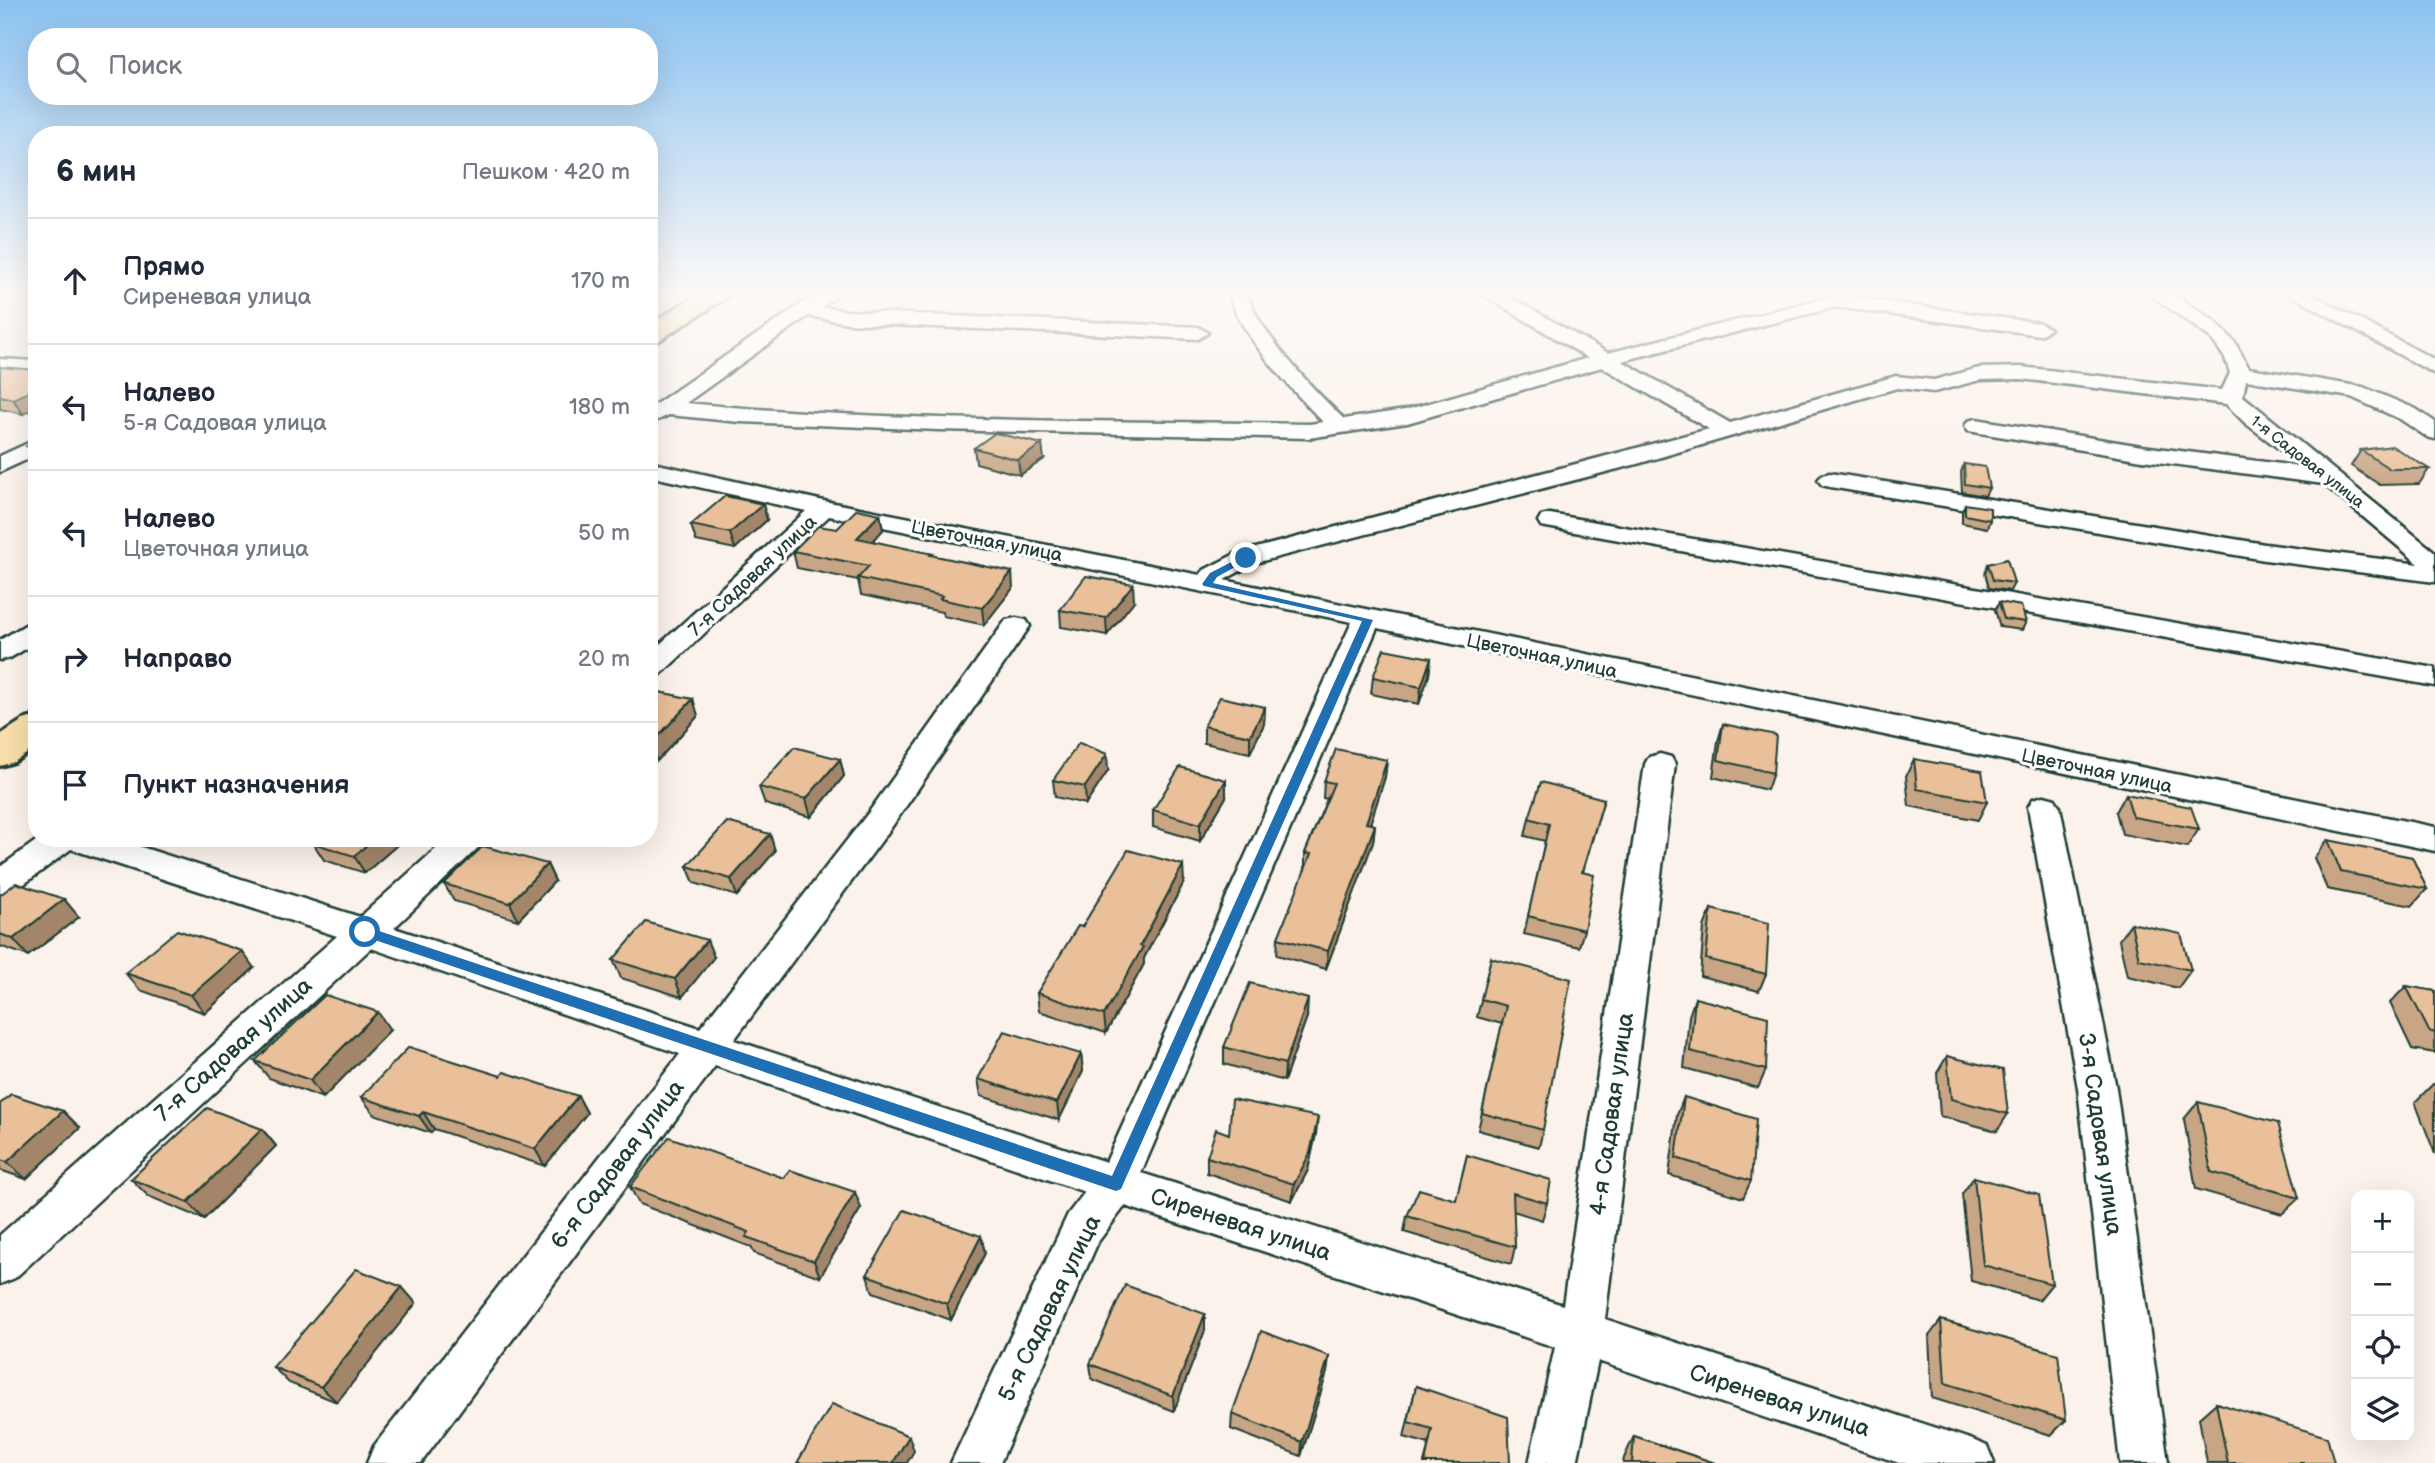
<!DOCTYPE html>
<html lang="ru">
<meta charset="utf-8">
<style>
body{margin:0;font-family:"Balsamiq Sans",sans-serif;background:#f2f2f3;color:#1f2937}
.controls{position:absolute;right:21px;bottom:21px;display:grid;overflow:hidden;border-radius:14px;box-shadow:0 7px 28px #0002}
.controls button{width:63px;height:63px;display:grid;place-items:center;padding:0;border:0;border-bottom:2px solid #e0e1e3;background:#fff;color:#1f2937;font:35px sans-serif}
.stop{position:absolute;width:21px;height:21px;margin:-16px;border:5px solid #1f6fb2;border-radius:50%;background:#fff}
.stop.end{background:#1f6fb2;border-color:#fff;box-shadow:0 2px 7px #0008}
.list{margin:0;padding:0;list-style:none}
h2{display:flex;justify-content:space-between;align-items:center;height:91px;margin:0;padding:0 28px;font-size:30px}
h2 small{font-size:23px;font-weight:400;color:#747a83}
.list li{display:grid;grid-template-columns:46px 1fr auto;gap:21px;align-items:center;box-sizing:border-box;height:126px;padding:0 28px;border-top:2px solid #e0e1e3}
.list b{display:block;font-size:26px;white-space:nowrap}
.list p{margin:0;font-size:23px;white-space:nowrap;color:#747a83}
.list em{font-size:23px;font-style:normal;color:#747a83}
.icon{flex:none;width:38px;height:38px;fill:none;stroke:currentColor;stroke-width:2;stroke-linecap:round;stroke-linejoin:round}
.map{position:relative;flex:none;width:2435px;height:1463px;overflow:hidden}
.search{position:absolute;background:#fff;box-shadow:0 7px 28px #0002;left:28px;top:28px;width:630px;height:77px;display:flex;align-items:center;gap:18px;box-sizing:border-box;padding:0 24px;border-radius:28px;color:#747a83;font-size:26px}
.panel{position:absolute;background:#fff;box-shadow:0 7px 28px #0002;left:28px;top:126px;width:630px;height:721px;border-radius:28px}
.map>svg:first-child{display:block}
</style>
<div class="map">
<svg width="2435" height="1463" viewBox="0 0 2435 1463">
<rect width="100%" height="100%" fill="#fbf2eb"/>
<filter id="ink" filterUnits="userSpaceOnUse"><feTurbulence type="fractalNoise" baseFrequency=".0143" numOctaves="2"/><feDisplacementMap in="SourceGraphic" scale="14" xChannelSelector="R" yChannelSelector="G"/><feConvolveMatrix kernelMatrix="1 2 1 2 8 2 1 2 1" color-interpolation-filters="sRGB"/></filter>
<g filter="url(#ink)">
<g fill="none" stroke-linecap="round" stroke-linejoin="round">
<defs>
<path id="minor" d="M820,291h21l-19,16 26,4 350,16 10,6 -10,6 -350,-16 -40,-7 -122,87c206,20 416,17 623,21l14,-2c-30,-31 -86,-90 -95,-131h18c11,40 68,99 98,128l61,-9 183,-52 -111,-67h23l108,62 228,-58 204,28 10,6 -10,6 -204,-28 -214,54 108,62 166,-47 38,4 45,-12 42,-1 201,23 8,-17 -5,-15 -14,-20 -66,-47h23l45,29 21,21 15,27 114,19 53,22 19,13v17l-8,-2 -27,-18 -49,-22 -105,-17 -3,16 192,156v30l-170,-22 -435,-73 -8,-2 -4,-5 4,-5 8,-2 435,71 154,20 -95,-80 -182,-24 -174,-29 -3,-5 3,-5 8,-2 166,27 161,21 -58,-44 -19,-19 -205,-25 -41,1 -46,12 -37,-4 -260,76 -382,99 -31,17 1211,247v24l-1058,-223 -236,545 422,132 82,-541 4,-7 11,-3 11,3 4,7 -70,555 365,120 17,7 7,17h-95l-301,-102 -21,102h-48l26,-116 -430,-141 -27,36 -98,221h-49l117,-249 17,-22 -370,-126 -294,397h-54l7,-17 306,-392 -309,-106 -356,330 -15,6v-49l337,-299 -266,-87 -59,44 -12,3v-29l40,-29h73l247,79 88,-79h37l-5,8 -86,82 306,100 169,-216 137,-192 10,-2 10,2 4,6 -139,202 -157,212 372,122 246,-540 -523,-106 -170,160 -10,3v-25l157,-143 -157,-35v-14l175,39 376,74 4,-5 33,-17 472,-124 -107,-62 -195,56 -98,15 -370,-8 -199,-8 -71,-7 -11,5 -8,-2v-10z
M2283,291h23l129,69v14z
M0,359l37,2v8l-37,2z
M37,439v16l-37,17v-16z
M1550,514l885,154v18l-894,-160 -3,-5 3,-5z
M37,622v20l-27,16 -10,2v-20l27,-16z
M2044,796l11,3 5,8 56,281 52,375h-48l-42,-375 -50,-281 5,-8z"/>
<path id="highway" d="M703,291h29l-3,5 -71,45 -9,3v-19z
M37,716v31l-23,15 -14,4v-31l23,-15z"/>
</defs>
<!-- minor casing -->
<use href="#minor" stroke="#1f3d34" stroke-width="5"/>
<!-- highway casing -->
<use href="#highway" stroke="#1f3d34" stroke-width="6"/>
<!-- minor -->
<use href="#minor" fill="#fff" fill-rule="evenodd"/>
<!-- highway -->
<use href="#highway" fill="#f8deab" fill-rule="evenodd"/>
</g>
<!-- wall -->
<path fill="#c8a584" stroke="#1f3d34" stroke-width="2" d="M0,367l23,47 -23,-5z
M37,441v20l-10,-15z
M974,448l70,11 -24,16 -44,-12z
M2361,450l68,19 -10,15 -39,1 -29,-19z
M1964,464l25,24 -4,8 -23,-4 -1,-20z
M1965,504l25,16 -3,8 -25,-5v-11z
M880,514l3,16 -11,11 61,15 80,32 -29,37 -41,-9 -1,-4 -81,-17 -3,-15 -61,-12 -4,-17 44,-22z
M767,520l-32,29 -39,-8 -5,-16z
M1988,564l26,19 -4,8 -21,-3 -4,-15z
M1134,601l-27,34 -46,-8 -1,-17z
M1999,602l27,20 -4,8 -22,-3 -5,-17z
M1431,658l-2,17 -10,29 -48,-10 2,-17z
M649,690l44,9 5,17 -41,45 -8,-2z
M1265,707l-1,17 -14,29 -46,-10v-17z
M1723,724l50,49 -6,17 -54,-13 5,-36z
M840,759l4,17 -33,41 -46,-13 -6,-17z
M1914,759l73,43 -9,18 -69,-14 -3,-30z
M1387,760l-2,17 -15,47 5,1 -2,17 -47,127 -49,-14 1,-17 27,-67v-18l22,-54 -4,-1 1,-17z
M1108,771l-22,33 -31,-7 -2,-17z
M2126,794l73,35 -12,18 -65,-13 -6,-22z
M1226,797l-26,44 -47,-14v-17z
M1604,799l-21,73 1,58 -5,17 -55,-13 21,-93 -20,-5 4,-18z
M770,834l5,17 -38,45 -43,-13 -7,-17z
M404,839l-39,34 -41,-13 -11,-17z
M2328,840l99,49 -15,17 -85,-17 -13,-31z
M547,864l8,17 -37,39 -64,-19 -10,-17z
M1184,882l-40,76v6l-38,69 -67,-22 -2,-18 45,-66z
M0,895l79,22 -51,39 -28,-10z
M1711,909l55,65 -7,17 -59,-15 4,-49z
M2131,923l60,47 -13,18 -51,-12 -8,-36z
M714,957l-32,40 -61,-19 -8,-18z
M1491,958l52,172 -4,17 -61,-17 24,-106 -25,-7z
M254,968l-49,45 -65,-23 -15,-17z
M2406,986l29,5v62l-23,-4 -22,-46z
M1695,998l71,72 -8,18 -74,-20 5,-52z
M1307,1017l-23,64 -60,-17v-17z
M390,1030l-67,68 -54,-20 -14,-17z
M1081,1054l2,17 -24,49 -78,-24 -3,-17z
M1947,1056l61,58 -11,17 -57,-15 -3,-43z
M501,1076l77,20 9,17 -42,53 -111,-37 -3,4 -57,-19 -13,-17z
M2433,1084l2,1v69l-20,-52z
M1684,1097l67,84 -8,17 -74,-23 8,-60z
M2198,1102l101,96 -17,16 -86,-25 -12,-70z
M0,1104l63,7 17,17 -54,51 -26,-9z
M262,1129l14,17 -72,73 -56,-23 -17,-17z
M1229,1134h87l-8,36 -16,31 -85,-28v-16z
M1467,1155l80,48 -5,17 -29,-9 2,36 -4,17 -107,-32 3,-16 49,-16z
M1974,1177l78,107 -13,16 -68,-19 -9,-87z
M630,1187l231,21 -41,69 -66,-24 -3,-6 -112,-43z
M981,1236l4,17 -34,67 -78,-28 -6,-17z
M416,1303l-79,99 -48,-19 -16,-16z
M1205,1314v16l-31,81 -82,-32 -2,-15z
M1941,1320l125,100 -15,15 -119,-37 -3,-62z
M1329,1356l-2,16 -26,84 -70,-27 1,-15z
M1416,1386l94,77h-86l5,-19 -25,-7z
M2216,1403l118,60h-127l-8,-45z
M1634,1436l81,27h-92l1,-5z"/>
<!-- shaded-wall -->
<path fill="#a3866b" stroke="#1f3d34" stroke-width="2" d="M37,388v19l-14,7 -10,-15z
M1042,444l2,15 -24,16 -2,-15z
M763,504l4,16 -32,29 -5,-16z
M880,514l3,16 -23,25 -3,-17z
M1012,572l1,16 -29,37 -2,-17z
M1133,584l1,17 -27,34 -1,-17z
M1431,658l-2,17 -10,29 2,-17z
M693,699l5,17 -41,45 -6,-17z
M1265,707l-1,17 -14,29v-17z
M1107,754l1,17 -22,33 -1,-17z
M840,759l4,17 -33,41 -5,-18z
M1387,760l-2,17 -20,63 1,-17z
M1226,780v17l-26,44v-17z
M1375,825l-2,17 -47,127 2,-18z
M770,834l5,17 -38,45 -6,-17z
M375,838l29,1 -39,34 -11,-17z
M547,864l8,17 -37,39 -8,-17z
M1183,865l1,17 -40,76v6l-38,69 -2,-18 36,-69z
M64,899l15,18 -51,39 -15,-17z
M707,940l7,17 -32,40 -7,-18z
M242,951l12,17 -49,45 -14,-18z
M1308,999l-1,18 -23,64 1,-17z
M378,1012l12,18 -67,68 -13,-18z
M1081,1054l2,17 -24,49 -2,-17z
M578,1096l9,17 -42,53 -10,-17z
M63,1111l17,17 -54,51 -19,-17z
M423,1112l11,17 -3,4 -12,-17z
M1318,1117l-2,17 -8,36 -16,31 2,-17z
M262,1129l14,17 -72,73 -16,-17z
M855,1192l6,16 -41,69 -6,-16z
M981,1236l4,17 -34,67 -4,-16z
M402,1287l14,16 -79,99 -16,-15z
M1205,1314v16l-31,81 -1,-15z
M1329,1356l-2,16 -26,84 1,-14z
M909,1436l5,15 -7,12h-14z"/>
<!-- building -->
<path fill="#e9c099" stroke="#1f3d34" stroke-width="2" d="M0,367l37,3v18l-24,11 -13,-3z
M995,433l47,11 -24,16 -44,-12z
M37,441v7l-10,-2z
M2392,446l37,23h-39l-29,-19z
M1964,464l21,3 4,21 -24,-4z
M725,496l38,8 -33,29 -39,-8z
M1965,504l25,4v12l-25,-5z
M857,509l23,5 -23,24 76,16 -2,1 81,17 -30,36 -42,-9 2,-3 -84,-18 11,-12 -76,-15 25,-25 19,3z
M2007,559l7,24 -21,-3 -5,-16z
M1086,576l47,8 -27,34 -46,-8z
M1999,602l22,4 5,16 -22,-3z
M1384,649l47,9 -10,29 -48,-10z
M649,690l44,9 -42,45 -2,-1z
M1220,697l45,10 -15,29 -46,-10z
M1723,724l53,11 -3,38 -55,-13z
M1079,743l28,11 -22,33 -32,-7z
M794,747l46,12 -34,40 -47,-12z
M1336,749l51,11 -21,63 9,2 -47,126 -50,-13 33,-84 -6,-1 29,-70 -10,-2z
M1914,759l68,12 5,31 -70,-13z
M1180,767l46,13 -26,44 -47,-14z
M1541,782l63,17 -22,73 12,3 -10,55 -56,-14 21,-92 -20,-6z
M2126,794l65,13 8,22 -66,-12z
M727,822l43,12 -39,45 -44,-13z
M318,838h57l-21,18 -41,-13z
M2328,840l84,17 15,32 -86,-17z
M483,846l64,18 -37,39 -66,-19z
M1128,850l55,15 -43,81 3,1 -39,68 -67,-22 41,-67 4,1z
M16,883l48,16 -51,40 -13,-5v-39z
M1711,909l58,14 -3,51 -60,-15z
M646,922l61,18 -32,39 -62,-19z
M2131,923l50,11 10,36 -52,-11z
M177,930l65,21 -51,44 -66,-22z
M1491,958l80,21 -28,151 -61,-17 24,-107 -25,-7z
M1250,983l58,16 -23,65 -61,-17z
M2406,986l29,5v42l-6,-2z
M325,995l53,17 -68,68 -55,-19z
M1695,998l73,19 -2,53 -76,-19z
M1004,1031l77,23 -24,49 -79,-24z
M409,1047l92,29 3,-4 74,24 -43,53 -112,-37 -4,4 -58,-19z
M1947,1056l56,14 5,44 -57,-15z
M11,1094l52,17 -56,51 -7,-2v-56z
M1684,1097l72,22 -5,62 -75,-23z
M1232,1099l86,18 -8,36 -16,31 -87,-27 9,-28 13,5z
M2198,1102l80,21 21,75 -88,-26z
M207,1108l55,21 -74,73 -57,-23z
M669,1137l115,41 6,-8 65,22 -41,69 -68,-24 3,-5 -119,-45z
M1467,1155l84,25 -4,23 -34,-10 2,54 -108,-31 12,-27 37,11z
M1974,1177l65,18 13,89 -69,-19z
M904,1210l77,26 -34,68 -80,-29z
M356,1269l46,18 -81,100 -48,-20z
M1125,1285l80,29 -32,82 -83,-32z
M1941,1320l117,34 8,66 -121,-37z
M1261,1331l68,25 -27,86 -70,-28z
M1416,1386l92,31 2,46h-85l7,-34 -24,-7z
M2216,1403l111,34 7,26h-106z
M832,1404l77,32 -16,27h-96z
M1634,1436l81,27h-83z"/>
</g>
<!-- sky -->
<linearGradient id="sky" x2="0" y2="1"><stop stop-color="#8bc2f1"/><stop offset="0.59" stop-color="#fdf9f6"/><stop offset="1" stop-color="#fdf9f6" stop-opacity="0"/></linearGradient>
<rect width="2435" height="496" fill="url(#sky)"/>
<!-- route -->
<path fill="#1f6fb2" d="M1243,556l8,2 -34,19 -4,6 160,37 -252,569 -5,2 -756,-256 -2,-3 7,-6 5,2 742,248 250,-555 -158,-35 -2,-2 8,-11z"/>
<g text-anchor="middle" stroke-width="6" stroke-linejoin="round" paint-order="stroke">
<!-- far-street labels -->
<g font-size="16" fill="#1f3d34" stroke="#fff">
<text transform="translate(2308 461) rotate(38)" y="6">1-я Садовая улица</text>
</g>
<!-- street labels -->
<g font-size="19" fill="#1f3d34" stroke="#fff">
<text transform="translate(987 540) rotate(11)" y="7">Цветочная улица</text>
<text transform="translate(752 575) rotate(-43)" y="7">7-я Садовая улица</text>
<text transform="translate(1542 655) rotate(12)" y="7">Цветочная улица</text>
<text transform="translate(2097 770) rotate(12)" y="7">Цветочная улица</text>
</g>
<!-- near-street labels -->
<g font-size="23" fill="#1f3d34" stroke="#fff">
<text transform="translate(233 1049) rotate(-42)" y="8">7-я Садовая улица</text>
<text transform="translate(1611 1114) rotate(-82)" y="8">4-я Садовая улица</text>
<text transform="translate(2101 1134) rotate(82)" y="8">3-я Садовая улица</text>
<text transform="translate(617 1164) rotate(-53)" y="8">6-я Садовая улица</text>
<text transform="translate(1241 1224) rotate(18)" y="8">Сиреневая улица</text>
<text transform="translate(1049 1308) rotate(-64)" y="8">5-я Садовая улица</text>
<text transform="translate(1780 1400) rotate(18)" y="8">Сиреневая улица</text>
</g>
</g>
</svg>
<div class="controls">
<button>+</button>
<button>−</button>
<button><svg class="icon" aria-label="locate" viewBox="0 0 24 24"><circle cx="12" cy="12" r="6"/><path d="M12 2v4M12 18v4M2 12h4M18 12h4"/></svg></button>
<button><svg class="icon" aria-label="layers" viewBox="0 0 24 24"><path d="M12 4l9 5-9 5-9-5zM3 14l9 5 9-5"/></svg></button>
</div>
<div class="stop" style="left:365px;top:932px"></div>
<div class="stop end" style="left:1246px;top:558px"></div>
<div class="search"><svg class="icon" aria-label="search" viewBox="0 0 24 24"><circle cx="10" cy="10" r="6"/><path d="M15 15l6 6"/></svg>Поиск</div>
<section class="panel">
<h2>6 мин<small>Пешком · 420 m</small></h2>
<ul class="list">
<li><svg class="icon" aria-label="ahead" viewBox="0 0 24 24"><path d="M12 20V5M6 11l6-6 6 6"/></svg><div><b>Прямо</b><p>Сиреневая улица</p></div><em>170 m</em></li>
<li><svg class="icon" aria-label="left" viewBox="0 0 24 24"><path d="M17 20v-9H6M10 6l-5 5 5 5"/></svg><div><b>Налево</b><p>5-я Садовая улица</p></div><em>180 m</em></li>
<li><svg class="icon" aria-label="left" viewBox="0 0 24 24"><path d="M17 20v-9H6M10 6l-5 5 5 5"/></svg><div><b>Налево</b><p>Цветочная улица</p></div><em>50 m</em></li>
<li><svg class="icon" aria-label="right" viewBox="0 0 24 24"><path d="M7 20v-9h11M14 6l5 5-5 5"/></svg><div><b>Направо</b></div><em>20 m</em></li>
<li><svg class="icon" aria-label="arrive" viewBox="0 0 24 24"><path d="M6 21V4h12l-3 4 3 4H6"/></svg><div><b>Пункт назначения</b></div></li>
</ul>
</section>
</div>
